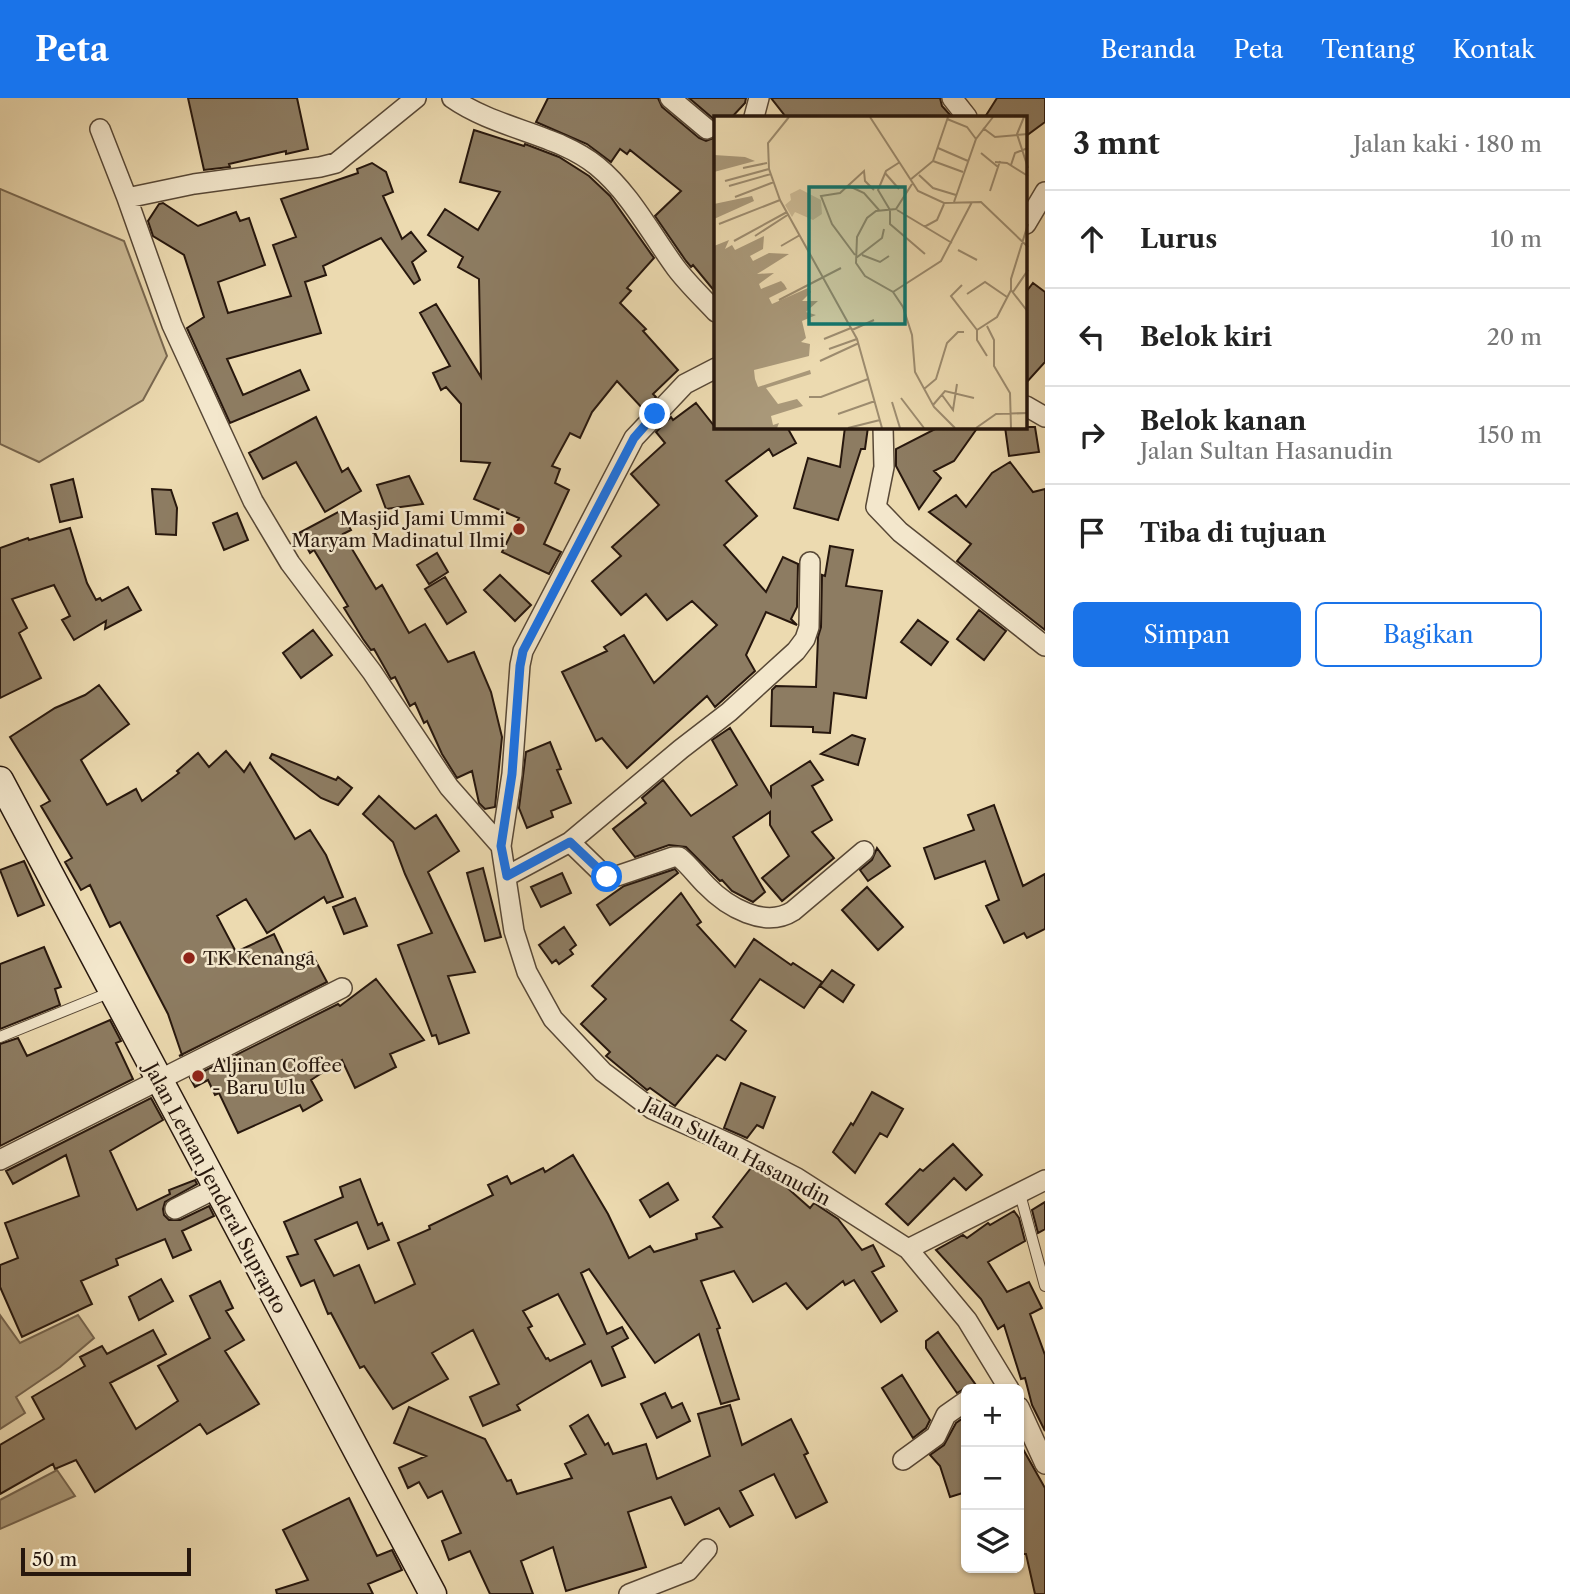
<!DOCTYPE html>
<html lang="id">
<meta charset="utf-8">
<style>
body{margin:0;font-family:"Libre Caslon Text",serif;background:#f2f2f2;color:#222}
.controls{position:absolute;right:21px;bottom:21px;display:grid;overflow:hidden;border-radius:10px;box-shadow:0 2px 5px #0004}
.controls button{width:63px;height:63px;display:grid;place-items:center;padding:0;border:0;border-bottom:2px solid #e0e0e0;background:#fff;color:#222;font:35px sans-serif}
.scale{position:absolute;left:21px;bottom:18px;width:170px;box-sizing:border-box;padding-left:7px;border:4px solid #27170d;border-top:0;font-size:19px;line-height:24px;white-space:nowrap;color:#27170d;-webkit-text-stroke:5px #f3e7cc;paint-order:stroke}
.stop{position:absolute;width:21px;height:21px;margin:-16px;border:5px solid #1a73e8;border-radius:50%;background:#fff}
.stop.end{background:#1a73e8;border-color:#fff;box-shadow:0 2px 7px #0008}
.list{margin:0;padding:0;list-style:none}
h2{display:flex;justify-content:space-between;align-items:center;height:91px;margin:0;padding:0 28px;font-size:30px}
h2 small{font-size:23px;font-weight:400;color:#767676}
.list li{display:grid;grid-template-columns:46px 1fr auto;gap:21px;align-items:center;box-sizing:border-box;height:98px;padding:0 28px;border-top:2px solid #e0e0e0}
.list b{display:block;font-size:26px;white-space:nowrap}
.list p{margin:0;font-size:23px;white-space:nowrap;color:#767676}
.list em{font-size:23px;font-style:normal;color:#767676}
.actions{display:flex;gap:14px;padding:21px 28px}
.actions a{flex:1;padding:16px 0;border:2px solid #1a73e8;border-radius:10px;text-align:center;font-size:24px;color:#1a73e8}
.actions .main{background:#1a73e8;color:#fff}
.icon{flex:none;width:38px;height:38px;fill:none;stroke:currentColor;stroke-width:2;stroke-linecap:round;stroke-linejoin:round}
.map{position:relative;flex:none;width:1045px;height:1496px;overflow:hidden}
header{display:flex;align-items:center;gap:42px;box-sizing:border-box;height:98px;padding:0 35px;background:#1a73e8;color:#fff}
header strong{font-size:33px}
nav{display:flex;gap:38px;margin-inline-start:auto;font-size:24px}
main{display:flex}
aside{flex:1;background:#fff}
.map>svg:first-child{display:block}
</style>
<header>
<strong>Peta</strong>
<nav><a>Beranda</a><a>Peta</a><a>Tentang</a><a>Kontak</a></nav>
</header>
<main>
<div class="map">
<svg width="1045" height="1496" viewBox="0 0 1045 1496">
<rect width="100%" height="100%" fill="#ecdab0"/>
<filter id="stains"><feTurbulence type="fractalNoise" baseFrequency=".00286" numOctaves="4"/><feColorMatrix values="0 0 0 0 .2 0 0 0 0 .09 0 0 0 0 .02 0 0 0 .5 -.17"/></filter>
<radialGradient id="worn" r=".72"><stop offset=".6" stop-color="#630" stop-opacity="0"/><stop offset="1" stop-color="#630" stop-opacity=".3"/></radialGradient>
<!-- green -->
<path fill="#cbb994" stroke="#796850" stroke-width="2" d="M0,91l124,52 43,115 -24,44 -104,62 -39,-18z"/>
<!-- water -->
<path fill="#a99879" stroke="#75644e" stroke-width="2" d="M0,1217l20,28 58,-28 16,23 -34,29 -44,30 9,16 -25,16z
M57,1372l18,26 -75,33v-29z"/>
<!-- building -->
<path fill="#8d7c62" stroke="#27170d" stroke-width="2" fill-rule="evenodd" d="M188,0h109l11,51 -22,5v-3l-57,13 1,3 -26,3z
M548,0h110l4,9 37,31 7,3 10,-4v156l-23,-28 -2,2 -5,-6 -31,-45 26,-25 -51,-41 -3,4 -7,-5 -9,13 -24,-18 -51,-22z
M689,0h57l-1,5 -13,14h-16v4z
M771,0h169l2,8 10,11h-166z
M997,0h48v24l-19,14v-19h-41z
M474,32l50,16 1,-2 34,13 30,19 21,20 44,62 -27,30 4,3 -11,12 26,26 -3,2 35,39 -25,24 3,3 -12,13 -27,-29 -25,31 -12,26 -10,-5 -18,33 8,3 -5,14 14,7 -25,54 17,8 -12,22 -47,-22 17,-34 -45,-19 16,-36 -29,-2v-57l-15,-17 -5,3 -8,-17 17,-7 -30,-53 16,-9 45,73 -2,-98 -21,-12 5,-10 -35,-22 17,-26 33,21 22,-38 -40,-10z
M372,65l14,9 7,20 -10,4 19,43 9,-7 15,19 -14,11 8,18 -6,4 -33,-46 -58,28 3,9 -21,7 16,51 -94,26 16,36 57,-25 9,20 -79,33 -43,-95 17,-11 -20,-62 -31,-19 -5,-15 11,-17 4,-1 35,23 38,-14 4,9 9,-3 16,47 -47,17 10,31 63,-17 -18,-51 23,-8 -15,-38 77,-26 -1,-4z
M1033,185l12,9v70l-19,21v-91z
M696,305l19,24h72l9,16 -23,13 -4,-7 -43,32 31,35 -33,29 42,47 17,-35 15,7 -1,43 -6,12 6,6 -31,-13 -20,43 9,16 -40,36 -8,-11 -80,72 -25,-30 -6,3 -34,-69 45,-21 -3,-4 20,-12 30,48 63,-58 -25,-24 -25,19 -21,-26 -25,21 -29,-34 29,-25 -9,-9 47,-42 -28,-31 34,-31 -9,-11 15,-15 2,3z
M316,319l26,55 6,-4 13,23 -36,21 -29,-50 -33,17 -14,-26z
M845,329h23l-3,22h-4l-23,71 -44,-12 14,-50 32,9z
M939,329h39l-24,34 -20,10 7,7 -22,31 -23,-43v-17z
M1005,329h30l4,25 -30,4z
M1010,364l23,30 12,-3v141l-88,-69 14,-17 -42,-32 27,-17 10,12 26,-34z
M409,378l14,28 -37,5 -9,-24z
M73,381l9,38 -22,5 -9,-37z
M152,391l19,1 6,18 -1,27 -20,-1z
M340,413l11,19 -8,4 33,55 6,-4 27,48 16,-9 23,38 26,-10 17,40 11,45 -7,70 -10,2 -6,-6 -7,-32 -15,7 -15,-24 -15,-33 -3,2 -9,-20 -5,3 -15,-29 -4,2 -17,-30 -3,1 -8,-11 -19,-31 4,-2 -34,-56 -4,3 -11,-20z
M237,415l11,27 -24,10 -11,-27z
M70,430l17,55 9,17 4,-2 2,3 26,-14 13,23 -36,19 1,-8 -32,19 -12,-20 8,-4 -16,-31 -42,14 15,29 -8,5 22,45 -41,20v-150l28,-10 1,2z
M830,448l23,4 -7,36 36,5 -16,107 -32,-5 -4,40 -17,-1v-5l-42,-1 1,-36 4,-4 40,1 2,-50 3,-10 1,-52 3,1z
M437,455l11,19 -19,12 -12,-19z
M500,477l31,30 -16,16 -31,-31z
M445,479l21,35 -19,12 -22,-35z
M979,512l27,21 -22,29 -27,-21z
M918,522l30,22 -17,23 -30,-23z
M313,532l19,25 -31,23 -18,-25z
M99,587l30,39 -48,36 26,45 29,-16 6,12 37,-28 -2,-2 21,-18 11,14 17,-16 18,21 6,-9 45,76 15,-9 16,25 17,42 -16,6 -3,-6 -57,36 -21,-34 -29,17 19,36 38,-18 14,30 23,-12 16,30 -148,74 3,-1 -14,-41 -48,-92 -10,5 -20,-42 -9,5 -16,-28 7,-4 -31,-52 9,-5 -40,-64 45,-29 30,-13z
M730,630l41,68v-10l39,-25 13,19 -11,6 20,34 -20,12 22,26 -52,43 -20,-23 27,-22 -19,-31v-13l-37,25 32,55 -12,10 -21,-11 -10,-11 -2,1 -34,-34 -17,-2 -34,12 -22,-28 33,-26 -4,-5 21,-18 28,36 46,-31 -25,-45z
M852,637l13,4 -7,26 -37,-11z
M550,644l11,27 -4,1 14,33 -20,8 2,6 -26,11 -8,-20 7,-56z
M272,656l64,26 2,-3 14,11 -14,17 -17,-7 -51,-40z
M379,698l36,33 21,-14 23,36 -31,21 47,100 -27,4 21,57 -30,11 -3,-9 -4,1 -34,-91 34,-12 -27,-59 -12,-32 -30,-28z
M994,707l29,81 22,-12v55l-18,9 -3,-5 -20,10 -18,-37 13,-6 -14,-39 -50,18 -11,-31 50,-18 -6,-15z
M877,750l13,18 -22,15 -8,-11 12,-10z
M24,763l20,44 -26,11 -18,-46z
M483,770l18,69 -16,4 -18,-68z
M675,771l3,4 -68,52 -13,-20 27,-19z
M562,775l9,20 -30,14 -10,-20z
M867,789l36,40 -25,23 -36,-40z
M681,795l20,29 -4,3 38,42 19,-28 37,26 2,-2 29,19 -18,26 -44,-29 -29,41 15,11 -21,29 -8,-5 -42,51 -25,-18 -3,2 -41,-34 4,-4 -29,-28 25,-25 -14,-13z
M355,800l12,28 -23,8 -11,-27z
M564,829l12,18 -6,5 3,4 -14,10 -3,-4 -4,3 -13,-18z
M44,849l17,40 -6,2 5,16 -60,24v-65z
M832,872l22,15 -11,17 -23,-16z
M376,881l48,61 -34,14 6,13 -41,21 -13,-28 -31,20 11,20 -19,11 -3,-6 -62,28 -19,-40 -4,2 -7,-15 -13,7 -5,-9 148,-74 2,2z
M110,922l11,21 -5,2 17,36 -133,67v-102l18,-6 9,18z
M741,985l34,14 -12,31 -6,-3 -10,13 -23,-10z
M872,994l31,17 -16,28 -7,-4 -25,40 -22,-21 18,-29 2,2z
M151,1000l12,22 -53,31 27,59 33,-16 -1,-4 26,-10 2,4 -32,18 -2,7 1,6 5,5h11l29,-14 5,10 -32,15 9,19 -18,8 -8,-19 -49,20 2,6 -37,16 11,23 -70,33 -22,-50v-22l18,-7 -13,-35 74,-27 -13,-41 -53,29 -7,-13z
M953,1046l29,31 -16,15 -12,-12 -46,47 -22,-21 34,-35 3,2z
M573,1057l35,59 21,44 21,-12 4,6 43,-13 -1,-5 26,-7 -9,-10 38,-49 32,16 27,24 4,-5 24,16 24,31 11,-5 11,21 -12,6 25,39 -16,11 -27,-42 -9,5 -2,-4 -36,28 -21,-26 -33,19 -19,-31 -33,10 19,47 -3,1 22,70 -18,5 -22,-70 -44,29 -66,-94 -8,4 26,61 15,-7 6,11 -16,9 13,30 -23,9 -11,-25 -74,44 3,5 -37,16 -13,-29 29,-13 -26,-54 -41,23 16,26 -55,30 -29,-43 -4,2 -29,-55 -3,1 -14,-34 -13,6 -14,-29 11,-3 -14,-32 59,-25 -3,-10 20,-8 18,46 4,-2 7,17 -21,9 -11,-27 -42,18 19,36 25,-11 16,38 40,-19 -17,-41 32,-14 -1,-3 64,-31 -5,-10 19,-9 4,8 32,-16 2,4zM558,1196l27,50 -35,17 -2,-3 -2,1 -18,-31 4,-2 -9,-15z
M668,1085l10,17 -28,17 -10,-17z
M1045,1104v27l-7,4 -6,-23z
M1014,1113l5,7 6,23 -37,21 19,30 22,-10 13,26 -12,6 15,41v76l-13,-26 -7,-27 -4,1 -17,-54 -6,4 -17,-30 -45,-49 27,-15 4,3 21,-15 2,2z
M161,1181l12,22 -34,19 -10,-23z
M220,1183l13,27 -7,3 18,29 -19,11 34,53 -52,30 -7,-10 -105,68 -19,-32 -21,9 -2,-5 -53,30v-49l44,-26 -12,-22 53,-31 -5,-9 22,-11 5,8 46,-24 13,24 -56,29 26,46 42,-28 -20,-35 52,-28 -20,-42z
M938,1234l40,56 -14,1 -7,4 -31,-45v-7z
M902,1277l28,45 -4,8 -13,10 -31,-50z
M665,1295l7,15 10,-5 8,18 -33,17 -16,-34z
M730,1307l12,40 49,-26 17,34 -4,2 23,47 -31,16 -22,-44 -34,17 13,24 -23,12 -11,-19 -34,17 -14,-28 -43,15 18,55 -80,24 -13,-44 -32,14 12,33h-43l-20,-43 -21,9 -7,-19 19,-8 -19,-42 -14,7 -9,-16 -11,6 -9,-20 27,-12 -32,-13 15,-36 76,32 22,42 4,-1 6,14 55,-16 -7,-14 21,-10 -16,-28 18,-11 17,30 3,-2 5,11 33,-10 11,35 53,-23 -12,-42z
M966,1318v76l-16,5 -10,-31 -10,-11 14,-10 12,-22z
M1019,1344l26,46v106h-10l-9,-40h-4l-3,-15z
M349,1400l28,58 15,-6 10,20 -34,14 5,10h-96l-1,-4 32,-10 -25,-50z"/>
<g fill="none" stroke-linecap="round" stroke-linejoin="round">
<defs>
<path id="lane" d="M0,939l111,-45
M1020,1096l25,92"/>
<path id="street" d="M416,0l-80,65 -16,4 -126,17 -67,14 45,127 81,176 37,62 82,109 77,115 52,59
M452,0c44,31 106,36 145,68 33,27 54,68 79,102 12,16 27,30 40,44
M670,0l37,31
M952,0l15,19
M754,19l5,-19
M100,31l27,69
M1026,126l19,-32
M716,270l-31,16 -51,54 -111,213 -3,14 -8,109 -11,72 13,85 13,41 26,47 50,53 49,37 85,38 60,31 111,71 59,71 42,69
M1026,308l19,11
M883,329l1,40 -8,40 24,25 145,114
M570,744l36,35 11,-1 56,-19h6c10,8 18,19 27,28 21,22 59,44 87,26l71,-60
M507,778l63,-34 111,-93 48,-37 67,-61 9,-12 4,-12 1,-65
M0,1062l342,-172
M175,1111l42,-21
M908,1151l137,-69
M1019,1309l26,57
M903,1362l33,-24 10,-21 20,-14
M629,1496l59,-23 19,-22"/>
<path id="secondary" d="M0,682l433,814"/>
</defs>
<!-- lane casing -->
<use href="#lane" stroke="#584836" stroke-width="12"/>
<!-- street casing -->
<use href="#street" stroke="#584836" stroke-width="22"/>
<!-- secondary casing -->
<use href="#secondary" stroke="#27170d" stroke-width="29"/>
<!-- lane -->
<use href="#lane" stroke="#f3e7cc" stroke-width="10"/>
<!-- street -->
<use href="#street" stroke="#f3e7cc" stroke-width="19"/>
<!-- secondary -->
<use href="#secondary" stroke="#f3e7cc" stroke-width="26"/>
</g>
<g fill="none" stroke-linecap="round" stroke-linejoin="round">
<!-- route -->
<path stroke="#1a73e8" stroke-width="9" d="M607,779l-37,-35 -63,34 -6,-30 11,-72 8,-108 3,-15 111,-213 21,-24"/>
</g>
<!-- markers -->
<g fill="#8f2418" stroke="#f3e7cc" stroke-width="2.5">
<circle cx="519" cy="431" r="7"/>
<circle cx="189" cy="860" r="7"/>
<circle cx="198" cy="978" r="7"/>
</g>
<g text-anchor="middle" stroke-width="5" stroke-linejoin="round" paint-order="stroke">
<!-- poi labels -->
<g font-size="19" fill="#27170d" stroke="#f3e7cc" text-anchor="start">
<text x="505" y="427" text-anchor="end">Masjid Jami Ummi<tspan x="505" dy="22">Maryam Madinatul Ilmi</tspan></text>
<text x="203" y="867">TK Kenanga</text>
<text x="212" y="974">Aljinan Coffee<tspan x="212" dy="22">- Baru Ulu</tspan></text>
</g>
<!-- street labels -->
<g font-size="19" fill="#27170d" stroke="#f3e7cc">
<text transform="translate(737 1053) rotate(28)" y="7">Jalan Sultan Hasanudin</text>
<text transform="translate(216 1090) rotate(62)" y="7">Jalan Letnan Jenderal Suprapto</text>
</g>
</g>
<!-- overview -->
<g transform="translate(714 18)">
<rect width="313" height="313" fill="#ecdab0"/>
<path d="M86,73l21,11 1,14 -9,6 -18,-8 -3,5 -7,-12 6,-5 -1,-6z" fill="#cbb994"/>
<path d="M0,39l31,2 10,4 -41,11zM38,80l2,5 -40,18v-15zM50,120l-1,13 -13,7 3,5 16,-8 20,1 -32,20 17,-1 -15,11 2,5 20,-8 3,3 3,5 -18,9 3,6 36,-16 3,4 -9,9h16l-12,11 10,3 -14,6 4,17 -5,4 9,2 -1,12 -55,14 1,9 3,8 52,-17 1,4 -45,14 12,16 19,-5 6,7 -32,10 2,9 6,-2 -2,5h-63v-182l15,-6 -4,9 7,-4 3,5z" fill="#a99879"/>
<path fill="none" stroke="#9d8c6f" stroke-width="2" d="M75,1l-21,26 1,26 11,31 77,139 25,89M156,1l48,74 26,12 37,-1 47,45M310,1l-7,17 11,34M233,3l20,8 9,12M269,12l12,9 33,-3M224,32l30,13M267,37l17,14M219,45l30,11M186,46l-14,9 -8,19 12,20v14l35,30M281,46l12,1 21,13M297,49l4,-12 13,-5M29,52l24,-5M171,57l14,16M205,59l14,13 23,7M196,64l23,-19 15,-44M11,65l44,-12M198,68l-16,25 -20,2 -9,7 -10,19 -1,26 9,13 28,16 10,15 9,28 3,37 19,35 21,21M15,70l42,-12M135,70l15,7 15,17M276,75l10,-30M21,81l39,-15M240,86l22,-63 17,-22M183,94l55,33M5,108l61,-24M314,108l-17,55v11l17,22M210,111l13,-7 7,-16M41,120l34,-22M20,125l53,-29M67,130l19,-11M244,134l19,10M141,139l-23,-31 -11,-28 19,-3 24,-22 1,10 9,9M148,139l18,7 9,-6M142,142l26,-20 2,-9M248,169l-11,11 26,34 20,-13 14,-27M179,176l48,-31 31,-59M299,176l15,-22M253,178l18,-12 22,15M65,184l62,-32M273,210l7,14v26l16,27 1,35M138,214l22,-10M263,214v10l10,16M110,223l27,-11M115,233l28,-10M106,245l39,-18M210,273l12,-10 11,-36 11,-11h6M228,279l11,15 4,-26M95,281h12l47,-18M187,282l23,30M178,286l8,26M219,289l12,-14 29,7M124,298l37,-13M134,312l32,-8M262,312l20,-14 32,-1"/>
<path fill="#0f766e" fill-opacity="0.15" stroke="#0f766e" stroke-width="3.5" d="M95,71h96v137h-96z"/>
<rect width="313" height="313" fill="none" stroke="#27170d" stroke-width="3.5"/>
</g>
<rect width="100%" height="100%" filter="url(#stains)"/>
<rect width="100%" height="100%" fill="url(#worn)"/>
</svg>
<div class="controls">
<button>+</button>
<button>−</button>
<button><svg class="icon" aria-label="layers" viewBox="0 0 24 24"><path d="M12 4l9 5-9 5-9-5zM3 14l9 5 9-5"/></svg></button>
</div>
<div class="scale">50 m</div>
<div class="stop" style="left:607px;top:779px"></div>
<div class="stop end" style="left:655px;top:316px"></div>
</div>
<aside>
<h2>3 mnt<small>Jalan kaki · 180 m</small></h2>
<ul class="list">
<li><svg class="icon" aria-label="ahead" viewBox="0 0 24 24"><path d="M12 20V5M6 11l6-6 6 6"/></svg><div><b>Lurus</b></div><em>10 m</em></li>
<li><svg class="icon" aria-label="left" viewBox="0 0 24 24"><path d="M17 20v-9H6M10 6l-5 5 5 5"/></svg><div><b>Belok kiri</b></div><em>20 m</em></li>
<li><svg class="icon" aria-label="right" viewBox="0 0 24 24"><path d="M7 20v-9h11M14 6l5 5-5 5"/></svg><div><b>Belok kanan</b><p>Jalan Sultan Hasanudin</p></div><em>150 m</em></li>
<li><svg class="icon" aria-label="arrive" viewBox="0 0 24 24"><path d="M6 21V4h12l-3 4 3 4H6"/></svg><div><b>Tiba di tujuan</b></div></li>
</ul>
<div class="actions"><a class="main">Simpan</a><a>Bagikan</a></div>
</aside>
</main>
